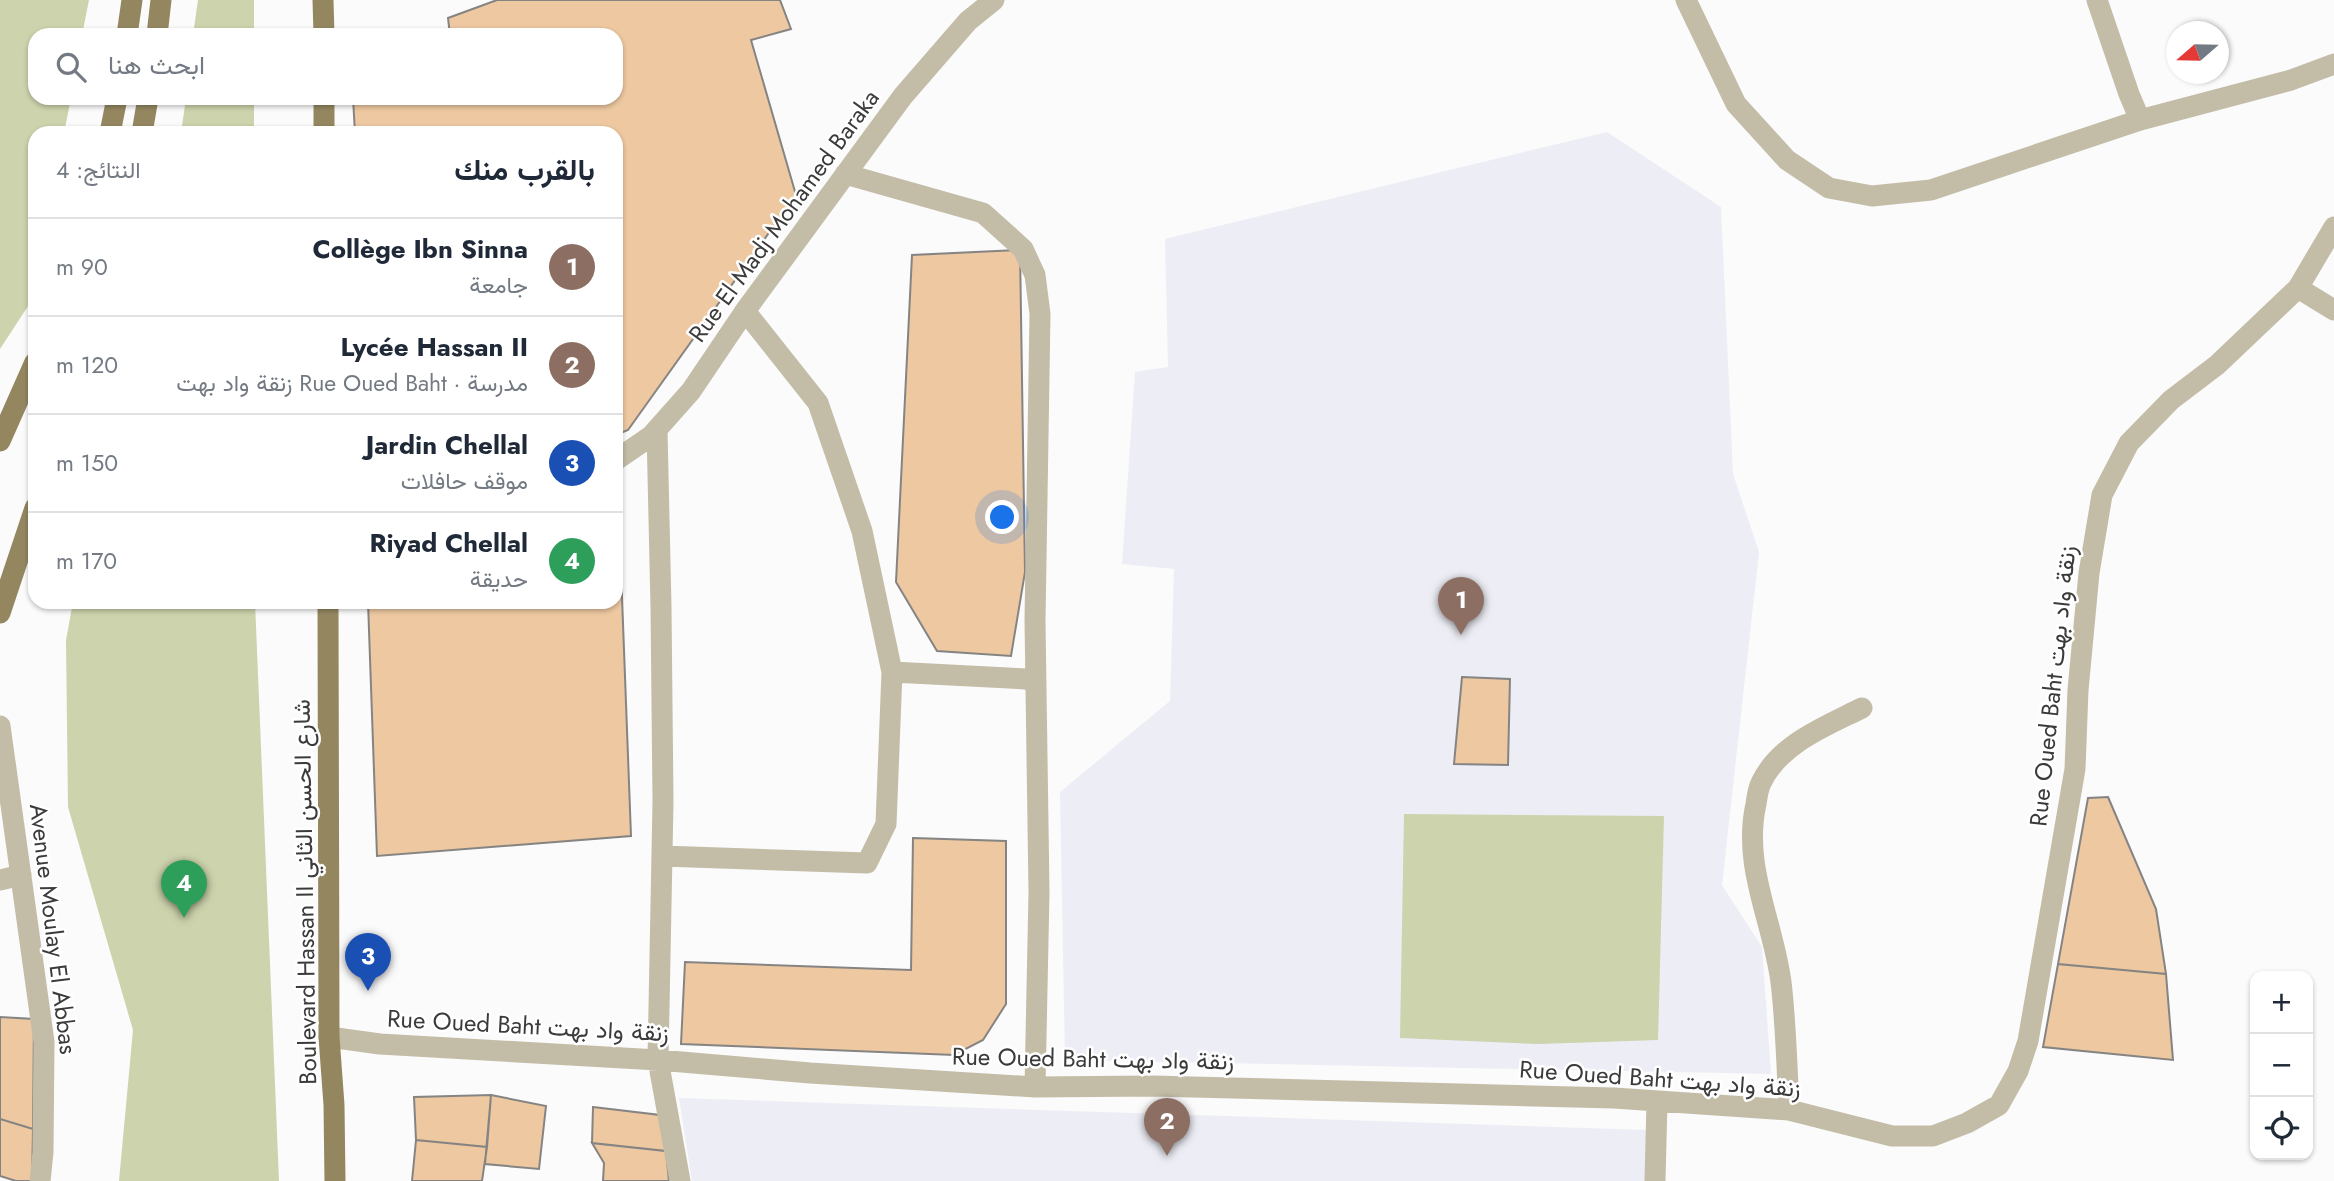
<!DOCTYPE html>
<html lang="ar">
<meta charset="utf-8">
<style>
body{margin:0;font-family:Jost,Vazirmatn,sans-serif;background:#f6f6f7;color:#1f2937;direction:rtl}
.controls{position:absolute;right:21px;bottom:21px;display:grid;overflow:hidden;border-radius:14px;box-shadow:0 2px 5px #0004}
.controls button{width:63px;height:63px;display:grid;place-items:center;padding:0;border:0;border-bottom:2px solid #e0e1e3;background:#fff;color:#1f2937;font:35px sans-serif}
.compass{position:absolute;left:2166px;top:21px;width:63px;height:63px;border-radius:50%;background:#fff;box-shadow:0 2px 5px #0004;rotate:250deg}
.you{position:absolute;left:1003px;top:518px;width:24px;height:24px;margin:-18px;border:5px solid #fff;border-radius:50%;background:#1a73e8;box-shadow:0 0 0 10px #1a73e833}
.badge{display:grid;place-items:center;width:46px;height:46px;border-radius:50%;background:#1f6874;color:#fff;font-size:23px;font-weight:700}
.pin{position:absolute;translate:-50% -58px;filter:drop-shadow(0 2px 4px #0008)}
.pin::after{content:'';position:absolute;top:37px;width:24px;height:21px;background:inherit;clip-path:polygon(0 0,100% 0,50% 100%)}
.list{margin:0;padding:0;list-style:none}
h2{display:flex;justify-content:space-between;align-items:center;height:91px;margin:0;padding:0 28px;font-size:30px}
h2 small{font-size:23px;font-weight:400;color:#747a83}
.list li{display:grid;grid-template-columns:46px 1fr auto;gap:21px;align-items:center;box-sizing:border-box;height:98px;padding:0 28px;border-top:2px solid #e0e1e3}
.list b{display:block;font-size:26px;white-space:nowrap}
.list p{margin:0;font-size:23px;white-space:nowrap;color:#747a83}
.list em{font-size:23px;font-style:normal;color:#747a83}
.icon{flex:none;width:38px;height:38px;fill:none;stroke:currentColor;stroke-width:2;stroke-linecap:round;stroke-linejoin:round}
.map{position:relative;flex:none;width:2334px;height:1181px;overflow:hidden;direction:ltr}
.search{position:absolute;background:#fff;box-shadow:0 2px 5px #0004;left:28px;top:28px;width:595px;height:77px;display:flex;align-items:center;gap:18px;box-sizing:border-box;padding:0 24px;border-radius:21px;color:#747a83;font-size:26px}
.panel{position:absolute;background:#fff;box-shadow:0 2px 5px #0004;left:28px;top:126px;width:595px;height:483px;border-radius:21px;direction:rtl}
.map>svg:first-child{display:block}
</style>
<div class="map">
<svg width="2334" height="1181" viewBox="0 0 2334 1181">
<rect width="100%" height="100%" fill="#fbfbfc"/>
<!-- built -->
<path fill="#ededf5" d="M1607,132l114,75 12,267 26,78 -37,333 40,62 9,127 -706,-14 -5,-268 110,-91 4,-132 -52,-5 13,-192 33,-5 -3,-128z
M679,1098l968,32 -2,51h-953z"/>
<!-- green -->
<path fill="#cdd3ac" d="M0,0h89l-7,35h-47v63h36l-7,35h-29v150l-3,17 -32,49z
M198,0h56v35h-61z
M186,98h68v35h-73z
M73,602h182l24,579h-160l14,-151 -65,-223 -2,-167z
M1404,814l260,2 -6,224 -120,4 -138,-6z"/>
<!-- building -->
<path fill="#edc8a0" stroke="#858483" stroke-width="2" d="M497,0h283l11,29 -40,11 45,155 -168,235 -12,5v-302h-261l-2,-35h263v-63h-166l-2,-17z
M1020,250l5,322 -14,84 -74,-5 -41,-69 16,-327z
M616,517h3l12,319 -254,20 -9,-254h248z
M1462,677l48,2 -2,86 -54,-1z
M2108,797l48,112 10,65 -108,-10 30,-166z
M913,838l93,3v163l-23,36 -29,15 -273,-11 4,-82 226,8z
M2058,964l108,10 7,86 -130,-13z
M0,1017l34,2 -1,110 -33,-10z
M491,1095l-4,52 -71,-7 -2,-43z
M491,1095l55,11 -7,63 -54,-5z
M593,1107l67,8 6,36 -74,-8z
M0,1119l33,10 -1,52h-16l-16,-5z
M416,1140l71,7 -5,34h-70z
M592,1143l74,8 3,30h-66l1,-18z"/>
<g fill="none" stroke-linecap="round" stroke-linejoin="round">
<!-- minor -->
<path stroke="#c3bca7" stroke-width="21" d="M1686,0l50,104 51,56 42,28 43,8 59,-6 209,-70 151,-40 43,-16
M2097,0l32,94 11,26
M845,174l138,39 40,36 12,26 5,39 -5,307 4,271 -4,195
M2298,288l36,22
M657,430l4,177 2,194 -5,259 22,121
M616,460l35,-24 40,-45 54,-80 158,-215 65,-75 26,-21
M892,672l135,7 9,5
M0,726l44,316 -1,110 -3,29
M662,856l205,7 19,-39 6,-152 -30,-141 -44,-128 -73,-92
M0,880l21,-5
M329,1037l51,7 278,16 152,13 225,14 118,-1 461,12 175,12 103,26h41l34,-13 32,-18 19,-34 10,-30 47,-272 3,-79 11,-117 13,-78 27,-52 42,-43 46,-35 81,-77 36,-61
M1789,1110c-2,-42 -3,-86 -8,-128 -8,-61 -39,-116 -25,-178 1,-7 2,-15 5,-21 18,-39 65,-57 101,-75
M1655,1181l2,-80"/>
<!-- major -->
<path stroke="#948760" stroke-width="21" d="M323,0l1,35
M127,35l5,-35
M157,35l4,-35
M324,98v35
M110,133l7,-35
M142,133l6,-35
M0,441l35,-79
M328,602l1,435 5,68 1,76
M0,613l35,-105"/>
</g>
<g text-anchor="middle" stroke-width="5" stroke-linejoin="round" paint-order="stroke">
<!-- street labels -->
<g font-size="24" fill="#3b3b3c" stroke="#fff">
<text transform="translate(784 216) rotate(-54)" y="8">Rue El Madj Mohamed Baraka</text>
<text transform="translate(2053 686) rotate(-84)" y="8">Rue Oued Baht زنقة واد بهت</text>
<text transform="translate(305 892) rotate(-91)" y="8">Boulevard Hassan II شارع الحسن الثاني</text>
<text transform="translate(53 929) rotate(83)" y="8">Avenue Moulay El Abbas</text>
<text transform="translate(528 1026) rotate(3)" y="8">Rue Oued Baht زنقة واد بهت</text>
<text transform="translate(1093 1059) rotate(1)" y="8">Rue Oued Baht زنقة واد بهت</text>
<text transform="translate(1660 1079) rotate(4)" y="8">Rue Oued Baht زنقة واد بهت</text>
</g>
</g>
</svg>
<div class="controls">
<button>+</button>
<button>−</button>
<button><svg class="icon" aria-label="locate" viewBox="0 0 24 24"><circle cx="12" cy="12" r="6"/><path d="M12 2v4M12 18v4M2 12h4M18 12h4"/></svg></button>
</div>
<svg class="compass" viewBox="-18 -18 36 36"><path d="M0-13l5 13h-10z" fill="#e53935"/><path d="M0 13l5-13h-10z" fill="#747a83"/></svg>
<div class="you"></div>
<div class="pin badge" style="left:1461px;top:635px;background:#8d6e63">1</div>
<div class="pin badge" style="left:1167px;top:1156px;background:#8d6e63">2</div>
<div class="pin badge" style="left:368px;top:991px;background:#1a4fb4">3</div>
<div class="pin badge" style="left:184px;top:918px;background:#2e9e5b">4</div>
<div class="search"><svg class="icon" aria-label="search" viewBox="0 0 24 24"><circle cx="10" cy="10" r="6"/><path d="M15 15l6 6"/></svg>ابحث هنا</div>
<section class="panel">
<h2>بالقرب منك<small>النتائج: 4</small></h2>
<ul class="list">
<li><span class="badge" style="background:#8d6e63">1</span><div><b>Collège Ibn Sinna</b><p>جامعة</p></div><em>90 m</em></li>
<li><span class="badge" style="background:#8d6e63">2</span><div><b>Lycée Hassan II</b><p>مدرسة · Rue Oued Baht زنقة واد بهت</p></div><em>120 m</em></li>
<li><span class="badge" style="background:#1a4fb4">3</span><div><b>Jardin Chellal</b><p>موقف حافلات</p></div><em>150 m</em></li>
<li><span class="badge" style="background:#2e9e5b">4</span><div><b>Riyad Chellal</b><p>حديقة</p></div><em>170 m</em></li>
</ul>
</section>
</div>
